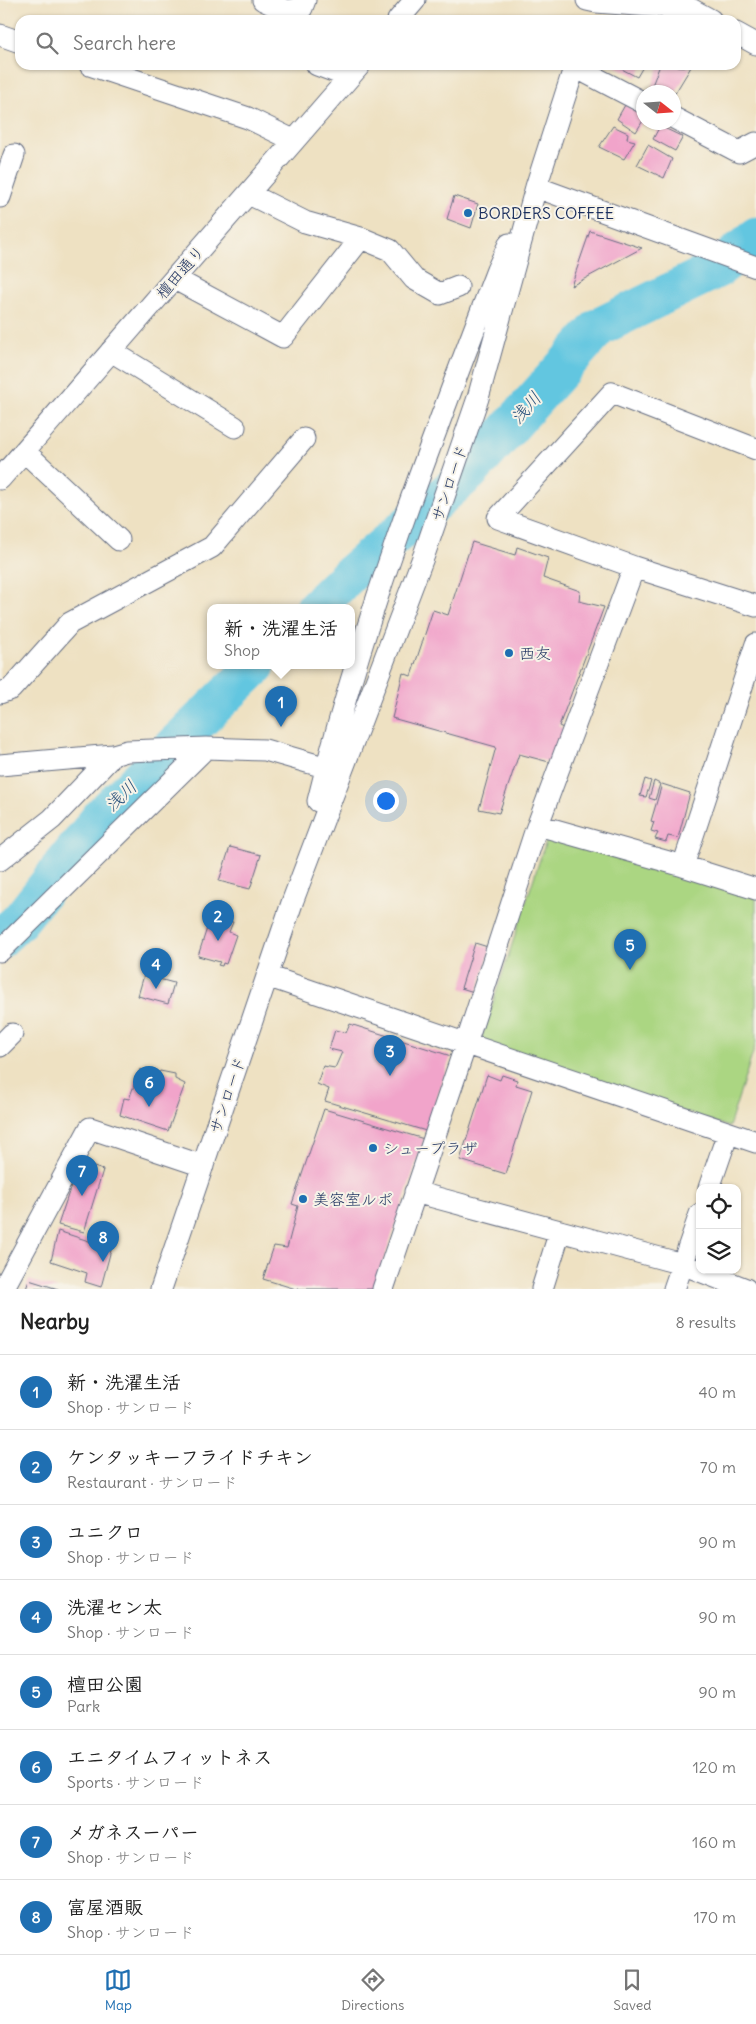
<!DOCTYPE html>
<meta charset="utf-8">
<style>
body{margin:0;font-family:Delius,"Klee One",sans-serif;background:#f6f6f6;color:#222}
.controls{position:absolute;right:15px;bottom:15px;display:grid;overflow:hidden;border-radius:10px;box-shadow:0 1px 4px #0004}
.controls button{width:45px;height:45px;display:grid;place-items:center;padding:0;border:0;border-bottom:1px solid #e0e0e0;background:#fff;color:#222;font:25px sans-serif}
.compass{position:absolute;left:636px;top:85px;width:45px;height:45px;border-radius:50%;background:#fff;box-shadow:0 1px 4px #0004;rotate:107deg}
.you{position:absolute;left:385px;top:800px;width:18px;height:18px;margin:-12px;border:4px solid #fff;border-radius:50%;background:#1a73e8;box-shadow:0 0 0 8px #1a73e833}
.badge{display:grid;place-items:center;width:32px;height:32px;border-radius:50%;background:#1f6fb2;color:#fff;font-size:16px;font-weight:700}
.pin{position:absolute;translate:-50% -41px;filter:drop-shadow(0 1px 2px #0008)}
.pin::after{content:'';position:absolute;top:26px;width:18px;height:15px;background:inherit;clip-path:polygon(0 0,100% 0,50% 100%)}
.popup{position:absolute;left:207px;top:604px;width:148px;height:65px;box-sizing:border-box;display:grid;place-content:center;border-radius:10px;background:#fff;filter:drop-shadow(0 1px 4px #0005);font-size:16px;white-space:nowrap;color:#767676}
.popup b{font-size:19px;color:#222}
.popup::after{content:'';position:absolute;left:50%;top:100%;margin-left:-10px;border:10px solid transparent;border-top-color:#fff}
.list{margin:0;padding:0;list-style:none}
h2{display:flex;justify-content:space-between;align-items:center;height:65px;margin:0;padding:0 20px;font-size:21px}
h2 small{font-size:16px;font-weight:400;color:#767676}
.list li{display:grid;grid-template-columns:32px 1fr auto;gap:15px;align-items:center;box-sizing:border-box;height:75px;padding:0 20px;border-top:1px solid #e0e0e0}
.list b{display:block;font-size:19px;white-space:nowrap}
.list p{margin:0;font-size:16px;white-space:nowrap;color:#767676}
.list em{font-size:16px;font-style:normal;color:#767676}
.icon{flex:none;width:28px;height:28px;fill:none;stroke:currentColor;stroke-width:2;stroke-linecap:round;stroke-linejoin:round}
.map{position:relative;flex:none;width:756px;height:1289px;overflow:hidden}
.search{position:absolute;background:#fff;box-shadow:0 1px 4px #0004;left:15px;right:15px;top:15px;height:55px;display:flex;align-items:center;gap:12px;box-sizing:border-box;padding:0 18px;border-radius:15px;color:#767676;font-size:19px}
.sheet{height:665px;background:#fff}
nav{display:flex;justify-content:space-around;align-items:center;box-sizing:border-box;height:70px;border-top:1px solid #e0e0e0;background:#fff;font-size:14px;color:#767676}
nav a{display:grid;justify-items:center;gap:2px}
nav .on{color:#1f6fb2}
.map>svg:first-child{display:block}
</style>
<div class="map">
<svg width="756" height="1289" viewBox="0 0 756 1289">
<rect width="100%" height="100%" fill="#f7f3e8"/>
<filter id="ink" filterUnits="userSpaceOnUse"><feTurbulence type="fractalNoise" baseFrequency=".02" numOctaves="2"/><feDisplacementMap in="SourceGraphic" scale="10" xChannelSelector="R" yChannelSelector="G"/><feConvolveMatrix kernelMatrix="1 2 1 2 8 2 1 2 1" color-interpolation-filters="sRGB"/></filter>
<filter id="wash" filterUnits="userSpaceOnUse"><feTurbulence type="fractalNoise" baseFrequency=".0096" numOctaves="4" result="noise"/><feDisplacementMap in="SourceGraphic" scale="20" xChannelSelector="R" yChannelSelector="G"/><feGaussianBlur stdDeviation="1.12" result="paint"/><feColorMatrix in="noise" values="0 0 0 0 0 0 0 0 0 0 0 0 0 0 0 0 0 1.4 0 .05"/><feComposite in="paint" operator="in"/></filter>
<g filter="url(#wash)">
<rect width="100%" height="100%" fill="#eee1c2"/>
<!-- green -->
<path fill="#abd682" stroke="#638270" d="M547,838l209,60v145l-27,84 -249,-85z"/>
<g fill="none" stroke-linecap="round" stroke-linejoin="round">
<!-- river -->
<path stroke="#62c6e0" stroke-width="39" d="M315,608l35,-34 119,-101 130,-146 120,-59 37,-31
M0,939l20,-19 83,-106 153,-148"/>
</g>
<g id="blocks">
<!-- building -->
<path fill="#f1a4ca" d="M614,65h30l-7,12z
M660,65l31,2 -17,28v-3h-12l-11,-4z
M625,105l19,10v4l-8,13 -19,-13z
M613,126l15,7 -1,6 8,2 -11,18 -25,-12z
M660,126l23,11 -8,14 -22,-12z
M648,145l24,14 -8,19 -27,-13z
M454,196l24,8 -7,24 -24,-9z
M590,231l52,17 -71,38z
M472,542l43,13 2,-8 31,11 -5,20 37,13 -1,10 25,6 -45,119 6,3 -12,34 -34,-9 -20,59 -20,-4 17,-62 -104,-29 11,-45 8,3 22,-66 15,5z
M645,779l6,2 -5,16 -6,-1z
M654,781l6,3 -5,16 -6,-2z
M662,784l28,9 -12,45 -10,-2 -2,6 -11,-3 3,-6 -7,-2 3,-9 -3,-1z
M230,847l31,8 -11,34 -31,-8z
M216,917l17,5 -4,10 7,3 -10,29 -3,-1 -1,3 -4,-1 2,-3 -22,-6 10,-31h6z
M475,943l16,5 -14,45 -16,-5z
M144,975l30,8 -6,21 -30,-8z
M350,1024l101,32 -25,75 -101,-30 4,-12 -12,-5 6,-18 12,2 7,-16 -13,-3 6,-19 11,3z
M140,1069l18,5 2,-3 15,3v5l10,5 -17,47 -48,-16 4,-17 5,1z
M487,1075l13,5 2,-5 15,5 -1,5 16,5 -26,84 -46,-14z
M324,1109l100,30 -50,150h-78l-33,-10 11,-33 13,2 11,-42 -6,-2z
M79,1162l24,8 -19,62 -26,-7z
M58,1231l40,13 -1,2 14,4 -10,37 -16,-5 2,-9 -36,-12z
M29,1280l29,9h-32z"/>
</g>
</g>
<g filter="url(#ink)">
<use href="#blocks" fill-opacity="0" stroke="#656d81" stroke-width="1"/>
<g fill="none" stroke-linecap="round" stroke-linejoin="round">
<defs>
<path id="minor" d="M263,0l23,11 16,-3 3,-8
M587,0l9,2 95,7 20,11
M398,20l17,-20
M736,33l20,11
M0,35l20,7
M90,65l158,53 45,22
M317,65l32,12
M575,67l69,36
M674,118l65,34 17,-9
M536,187l220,80
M249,194l56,28 56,16
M0,197l14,-42
M175,279l108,58 78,-99 29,12 24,29 26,15 18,-7
M111,351l124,76
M756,449l-144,-56 -114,125 136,49 122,39
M24,451l95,89
M0,479l360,-414
M0,693l11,-4 59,-66 142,-76 92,-108
M0,765l113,-10 14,-4 79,-3 59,2 73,21
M318,801c45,-182 112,-357 179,-531l12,-26
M538,825l145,41 73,23
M0,860l52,-41 61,-64
M683,866l73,-222
M0,951l206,-203
M267,976l489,166
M0,1046l12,-12
M709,1188l19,-55
M415,1192l267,72 64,25
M3,1289l87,-161 113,38
M161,1289l132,-389 131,-345 54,-157 58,-211 39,-122
M383,1289l83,-245 68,-209 100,-268
M542,1289l18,-58
M674,1289l26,-75"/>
</defs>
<!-- minor casing -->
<use href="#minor" stroke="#656d81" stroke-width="23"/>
<!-- minor -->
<use href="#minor" stroke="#fff" stroke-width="21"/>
</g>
</g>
<!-- markers -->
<g fill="#1f6fb2" stroke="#f7f3e8" stroke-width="2">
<circle cx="468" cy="213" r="5"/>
<circle cx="509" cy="653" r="5"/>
<circle cx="373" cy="1148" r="5"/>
<circle cx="303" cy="1199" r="5"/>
</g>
<g text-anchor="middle" stroke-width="4" stroke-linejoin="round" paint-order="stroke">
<!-- poi labels -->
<g font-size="16" fill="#1b2f5e" stroke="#f7f3e8" text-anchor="start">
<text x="478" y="219">BORDERS COFFEE</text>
<text x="519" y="659">西友</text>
<text x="383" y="1154">シュープラザ</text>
<text x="313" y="1205">美容室ルポ</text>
</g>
<!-- street labels -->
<g font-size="16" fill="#1b2f5e" stroke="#f7f3e8">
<text transform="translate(180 272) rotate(-49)" y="6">檀田通り</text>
<text transform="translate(449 483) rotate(-71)" y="6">サンロード</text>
<text transform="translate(227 1095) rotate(-71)" y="6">サンロード</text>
</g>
<!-- water labels -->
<g font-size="18" font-style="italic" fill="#2d557e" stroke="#f7f3e8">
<text transform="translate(526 408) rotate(-49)" y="6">浅川</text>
<text transform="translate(121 796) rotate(-44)" y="6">浅川</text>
</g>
</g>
</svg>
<div class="controls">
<button><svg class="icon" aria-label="locate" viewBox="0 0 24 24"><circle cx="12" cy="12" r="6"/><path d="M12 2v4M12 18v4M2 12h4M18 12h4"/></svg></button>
<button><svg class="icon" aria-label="layers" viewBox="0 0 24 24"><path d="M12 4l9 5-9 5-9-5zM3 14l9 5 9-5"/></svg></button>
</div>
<svg class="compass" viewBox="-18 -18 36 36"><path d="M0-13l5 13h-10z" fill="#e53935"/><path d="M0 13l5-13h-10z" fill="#767676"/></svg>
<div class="you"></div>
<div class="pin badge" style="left:281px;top:727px">1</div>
<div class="popup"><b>新・洗濯生活</b>Shop</div>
<div class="pin badge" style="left:218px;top:941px">2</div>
<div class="pin badge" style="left:390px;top:1076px">3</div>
<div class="pin badge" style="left:156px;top:989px">4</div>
<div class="pin badge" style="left:630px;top:970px">5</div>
<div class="pin badge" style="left:149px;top:1107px">6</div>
<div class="pin badge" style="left:82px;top:1196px">7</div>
<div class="pin badge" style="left:103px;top:1262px">8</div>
<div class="search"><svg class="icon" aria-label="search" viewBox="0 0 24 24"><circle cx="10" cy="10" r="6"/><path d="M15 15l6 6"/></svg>Search here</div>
</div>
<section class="sheet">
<h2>Nearby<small>8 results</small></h2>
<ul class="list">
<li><span class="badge">1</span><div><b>新・洗濯生活</b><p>Shop · サンロード</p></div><em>40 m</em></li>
<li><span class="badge">2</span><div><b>ケンタッキーフライドチキン</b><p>Restaurant · サンロード</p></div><em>70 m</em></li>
<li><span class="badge">3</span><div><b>ユニクロ</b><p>Shop · サンロード</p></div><em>90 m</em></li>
<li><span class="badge">4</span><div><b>洗濯セン太</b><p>Shop · サンロード</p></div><em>90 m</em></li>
<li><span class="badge">5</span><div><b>檀田公園</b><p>Park</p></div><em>90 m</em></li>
<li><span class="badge">6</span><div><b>エニタイムフィットネス</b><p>Sports · サンロード</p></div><em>120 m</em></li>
<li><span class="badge">7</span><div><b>メガネスーパー</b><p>Shop · サンロード</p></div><em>160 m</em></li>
<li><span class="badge">8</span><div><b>富屋酒販</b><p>Shop · サンロード</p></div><em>170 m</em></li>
</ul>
</section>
<nav>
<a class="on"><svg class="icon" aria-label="map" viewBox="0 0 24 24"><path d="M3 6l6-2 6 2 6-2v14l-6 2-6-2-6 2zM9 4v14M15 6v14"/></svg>Map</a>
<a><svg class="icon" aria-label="directions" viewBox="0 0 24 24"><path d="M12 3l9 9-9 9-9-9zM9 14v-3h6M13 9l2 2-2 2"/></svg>Directions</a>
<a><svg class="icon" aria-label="saved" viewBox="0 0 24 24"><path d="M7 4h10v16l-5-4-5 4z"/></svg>Saved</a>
</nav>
